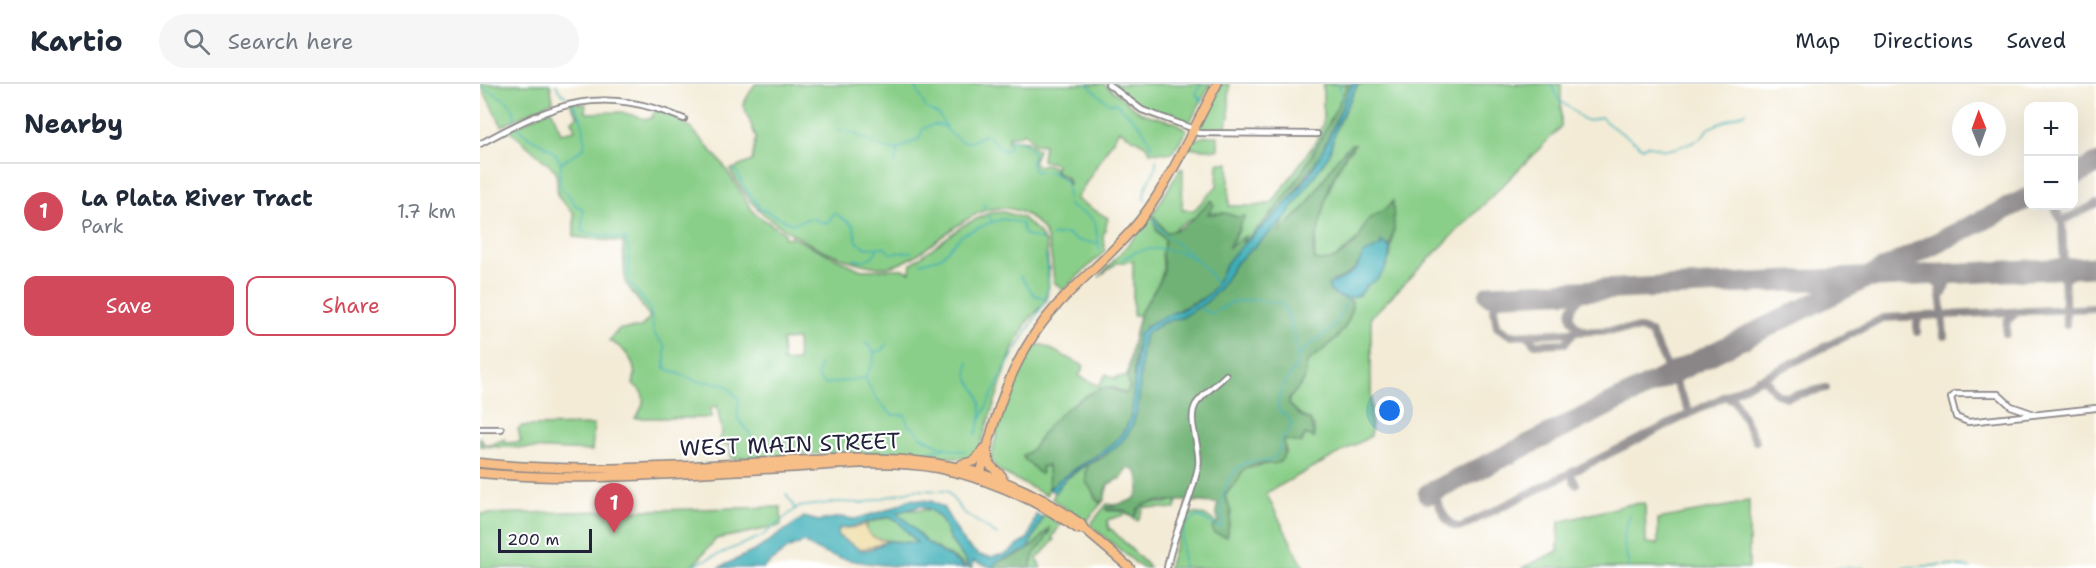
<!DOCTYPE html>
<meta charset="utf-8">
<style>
body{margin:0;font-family:"Shantell Sans",sans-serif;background:#f6f6f7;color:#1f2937}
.controls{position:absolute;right:18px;top:18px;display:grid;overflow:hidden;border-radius:12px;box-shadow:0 6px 24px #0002}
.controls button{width:54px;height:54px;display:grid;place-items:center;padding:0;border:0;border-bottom:2px solid #e0e1e3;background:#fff;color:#1f2937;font:30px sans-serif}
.compass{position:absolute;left:1472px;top:18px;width:54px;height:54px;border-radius:50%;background:#fff;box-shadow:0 6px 24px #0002;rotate:359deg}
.scale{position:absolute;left:18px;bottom:15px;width:94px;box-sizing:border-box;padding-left:6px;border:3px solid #22223b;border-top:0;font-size:16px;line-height:21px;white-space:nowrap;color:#22223b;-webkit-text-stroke:4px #fff;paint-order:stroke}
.you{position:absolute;left:910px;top:327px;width:21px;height:21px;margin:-15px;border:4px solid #fff;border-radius:50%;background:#1a73e8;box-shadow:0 0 0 9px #1a73e833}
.badge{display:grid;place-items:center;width:39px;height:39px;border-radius:50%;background:#d1495b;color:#fff;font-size:20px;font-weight:700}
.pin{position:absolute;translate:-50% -50px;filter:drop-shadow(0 2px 3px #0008)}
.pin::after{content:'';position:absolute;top:32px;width:21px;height:18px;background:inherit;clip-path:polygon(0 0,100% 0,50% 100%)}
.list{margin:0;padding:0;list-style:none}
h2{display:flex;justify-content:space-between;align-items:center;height:78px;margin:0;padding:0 24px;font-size:26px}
h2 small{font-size:20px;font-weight:400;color:#747a83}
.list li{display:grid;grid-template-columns:39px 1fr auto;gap:18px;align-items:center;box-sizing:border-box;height:96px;padding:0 24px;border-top:2px solid #e0e1e3}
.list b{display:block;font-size:22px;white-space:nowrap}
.list p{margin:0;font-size:20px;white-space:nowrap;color:#747a83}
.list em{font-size:20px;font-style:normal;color:#747a83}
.actions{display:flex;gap:12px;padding:18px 24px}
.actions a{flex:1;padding:14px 0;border:2px solid #d1495b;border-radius:12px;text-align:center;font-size:21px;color:#d1495b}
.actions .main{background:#d1495b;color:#fff}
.icon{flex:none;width:33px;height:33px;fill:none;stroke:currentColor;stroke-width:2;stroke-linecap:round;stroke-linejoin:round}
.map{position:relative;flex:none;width:1616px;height:484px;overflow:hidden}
header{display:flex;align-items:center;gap:36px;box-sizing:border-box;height:84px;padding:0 30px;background:#fff;border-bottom:2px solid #e0e1e3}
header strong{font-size:28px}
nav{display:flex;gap:33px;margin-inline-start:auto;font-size:21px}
.search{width:420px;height:54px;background:#f6f6f7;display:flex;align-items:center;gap:15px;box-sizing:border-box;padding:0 21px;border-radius:33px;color:#747a83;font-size:22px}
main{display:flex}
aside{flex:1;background:#fff}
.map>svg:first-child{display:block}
</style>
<header>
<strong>Kartio</strong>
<div class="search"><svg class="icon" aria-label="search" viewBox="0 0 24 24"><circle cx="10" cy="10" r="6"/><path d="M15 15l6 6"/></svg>Search here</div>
<nav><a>Map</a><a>Directions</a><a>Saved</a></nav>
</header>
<main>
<aside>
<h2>Nearby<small></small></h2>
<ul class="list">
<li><span class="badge">1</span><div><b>La Plata River Tract</b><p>Park</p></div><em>1.7 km</em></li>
</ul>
<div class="actions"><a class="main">Save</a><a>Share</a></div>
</aside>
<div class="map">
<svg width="1616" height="484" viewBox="0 0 1616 484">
<rect width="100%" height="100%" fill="#fff"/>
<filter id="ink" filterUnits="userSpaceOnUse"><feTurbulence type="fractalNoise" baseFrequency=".0167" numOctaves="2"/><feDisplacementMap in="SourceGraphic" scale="12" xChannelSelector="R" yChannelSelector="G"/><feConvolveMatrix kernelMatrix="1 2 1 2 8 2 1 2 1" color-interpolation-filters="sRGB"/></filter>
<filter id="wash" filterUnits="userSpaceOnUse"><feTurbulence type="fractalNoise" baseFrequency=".008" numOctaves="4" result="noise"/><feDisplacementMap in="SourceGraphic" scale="24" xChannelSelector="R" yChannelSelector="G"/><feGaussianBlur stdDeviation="1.35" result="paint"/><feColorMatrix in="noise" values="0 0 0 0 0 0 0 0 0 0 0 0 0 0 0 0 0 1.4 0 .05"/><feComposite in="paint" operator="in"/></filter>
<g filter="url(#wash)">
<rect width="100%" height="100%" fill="#f3ebd6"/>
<!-- green -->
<path fill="#8acf89" stroke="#567862" stroke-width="1.5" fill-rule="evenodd" d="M0,0h70l3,17 -51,25z
M275,0h349l37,29 33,9 13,8 -15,23 -22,-1 -3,-6 -28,-16 -43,69 32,19 -5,19 2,14 -42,39 -9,-8c-3,-29 -2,-56 -33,-70 -48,-21 -87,44 -129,54 -34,8 -116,-36 -139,-62 -9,-10 -16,-22 -23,-34l22,-9 4,-24 -13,-33zM544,48l11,12 9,1 -2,15 14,4v7c7,5 14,4 13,15l-2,-6 -12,-8v-4l-10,-4 -8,2 -4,-4 5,-12 -11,-9 -18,-2 -2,4 2,-7h9z
M631,0h100l-22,39 -13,-5 -2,-5c-25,3 -43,-13 -63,-29z
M742,0h7v33l-5,13 -26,-1z
M843,0h25c-28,58 -57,119 -108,161l5,-8 -18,13 13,-21 -3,-12c-24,-9 -47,-1 -66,15h-5l-11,-14 1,12 9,11c-4,11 0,22 -3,33 -3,13 -16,28 -23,41h-6v-54l-16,2 -18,14 50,-56 31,-52h3l-1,41h12l23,-24 1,-23h11v43h27l16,-3 43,-60 8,-19z
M878,0h203v43l-190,190v119l-105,57 38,75h-136l17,-54c18,-4 32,8 43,19 -2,-13 6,-23 -3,-37l20,-27 35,-8 6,-9 -2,-12 19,1 2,-8 9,5v-12l-25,-22v-5l15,-18 3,-19c19,-14 46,-32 45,-60l-10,-5 18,-2 30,-37 4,-29 -7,-19 -18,9 -10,19 -25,21 -8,4 -11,-2c-4,-23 19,-98 37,-112h-7l-39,57 -28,28 6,-14 44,-65 9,-29z
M98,16l1,4h7l-1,8 3,1 33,-1 25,7 6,-1 4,-12 35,22 31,35 32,50 30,20 1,5 7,-1 69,33 41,-1 8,3 1,-8 53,-39 25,-12 15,-1 19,6 17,16 6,9 3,27 -2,30 -20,22 -14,26 -36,107c-16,8 -31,0 -49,-1 -65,-4 -132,0 -197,5l-1,-14h-11l3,-13 -5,-26 -6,2v10h-76c10,-12 13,-24 -2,-34 6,-19 -7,-36 -24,-43l10,-12 21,-1 10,-11 -25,-35 -2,-40 -49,-5v-24l-16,-16 -2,-26 -47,-41 42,-21 10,24 14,-3 -3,-10 6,-4 -9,-14zM317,255l1,22 -15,1 -1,-22z
M726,52h12v14l-27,-2 -4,3 6,-11z
M557,261h6l41,21 -5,10 20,10 7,-12 10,5 1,-2h10l4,7 -5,10 -13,-7 -13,2 -17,9 -41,36 -3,10 -16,12 2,4 16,8 7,-3 1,24 -3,6 -47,-24 -8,-11c5,-29 22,-93 46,-115z
M114,341l-2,26 -112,-5v-9l4,7 6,1 15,-6v4l16,-1 -3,-13 4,-3z
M609,380l-3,7 9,28 5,4 4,-3 -18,22 -34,-23 9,-17z
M694,415l3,2 -2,8 -31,-2 -6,14 -11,-7 -20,6 2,10 2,-1 39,39h-8l-52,-43 17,-21 15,1h-7l-6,6c11,-1 19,3 28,2l6,-10h24z
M1269,416v68h-227l36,-17 1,-29 72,-18 14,-1 1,40 12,1v-25l80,-15z
M301,423v19l-65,13 -25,29h-211v-54z
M423,426h28l10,9 10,22 20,27 -45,-26 -20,-22 -11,-7z
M565,429l15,12 -8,13 2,2 -17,19 4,9h-11l4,-14 16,-22c-9,4 -14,12 -23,18z
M410,433l7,3 20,23 -42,-4 -8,-7v-9z"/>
<!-- forest -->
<path fill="#6fb275" stroke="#486a58" stroke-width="1.5" d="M868,0h4l-31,70 -37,54 -55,52 -15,29 -9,8 -59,29c-4,8 -9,17 -11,26 -3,22 3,49 -5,70 -12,31 -59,43 -81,67l-1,-24 -7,2 1,6 -2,1 -17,-17c14,-11 11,-12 20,-24 14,-20 41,-40 64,-46l18,7 5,-6 -3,-11 5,-31 7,-31 21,-34 4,-11 -2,-16 3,-14 -9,-10 -2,-14 12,16c17,0 34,-20 45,-32l3,5 -6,9 17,-1 12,4 8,-1 -17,32 17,-12 -3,7c50,-41 79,-102 106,-159z
M871,60h4l-9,10 -16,30 -17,66 2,10c17,4 33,-8 44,-22 3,-5 4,-12 8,-17 8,-8 19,-9 26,-20l1,28 -4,19 -3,-4c-23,6 -30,31 -54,37l-3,10 22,11c1,28 -25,45 -45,60l-3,19 -15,18v5l9,10 13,7 3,17 -9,-4 -4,9 -17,-3c3,38 -18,17 -36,27 -7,3 -7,9 -11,15 -4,6 -10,7 -12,14l6,16 -4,25 -13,-4 -2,-5 7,-7 -3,-9 2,-9c-20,0 -67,-8 -80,6l-2,7h-3l-9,-6h-18l1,-3c22,-6 37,-4 31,-33l-6,-6 -6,1 -4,9 -14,6 -4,16 -4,3 -14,-21v-11l3,-7 13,-6 26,-24 12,-52v-31l5,-17 17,-11 21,-6 37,-29 15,-24 49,-44 -5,13 27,-27 31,-47z
M570,443l-5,14 -11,13 -4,14h-36l2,-6 24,-8 14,-9z"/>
<!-- sand -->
<path fill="#eeda9e" stroke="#887e6c" stroke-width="1.5" d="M387,439l-2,4c5,11 12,12 23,14 -21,8 -33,14 -50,-5v-7l20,-2z"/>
<!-- water -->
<path fill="#3eafb8" stroke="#30687a" stroke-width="1.5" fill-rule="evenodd" d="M872,0h6l-21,42 -8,29 -45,65 -49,44 -15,24 -13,14 -24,15 -21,6 -17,11c-9,30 1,76 -18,101 -19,26 -57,29 -72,58l-6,-4c26,-28 75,-36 83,-78l6,-76c18,-21 46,-22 67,-38 13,-9 15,-26 25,-38 21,-25 48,-43 68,-69 25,-31 37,-70 54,-106z
M901,157l9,7c0,16 -8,32 -23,37 -3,4 -5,9 -10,11 -10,5 -27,0 -29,-11l16,-7 12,-9 7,-15 18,-8z
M430,415l21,2 12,6 22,37 14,11 12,2 15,-3 23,-17 7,-23 7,4 -16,32 -31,12 -2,6 -21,-7v7h-2l-20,-27 -10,-22 -10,-9 -10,-4 -25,7 10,7 20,22 41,26c-44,0 -132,0 -163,-26l-15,6 -26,20h-45l38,-18 48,-33 15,4 21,-4 15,2 35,-10zM410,433l7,3 20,23 -29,-2 -19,9h-8l-23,-14 1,-8c19,1 33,-10 51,-11z"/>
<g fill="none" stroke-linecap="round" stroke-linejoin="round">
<!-- stream -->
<path stroke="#3eafb8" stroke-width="1.5" d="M76,0c3,10 9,11 16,18 10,12 14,31 12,46l-23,15c0,6 -3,21 1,26 6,7 10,7 13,16l8,4 -1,23 43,7 3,9 1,33 21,28 4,25 11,12v22l31,13 29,3 14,15 -2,18 13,17 6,13
M434,0l12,24 13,7 9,16 14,11h8l16,-8 17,17 6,-2 2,-10 12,3 11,11 -3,10 3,8 18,1 14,9 3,25 20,10 6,7 5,28
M607,0l21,19h8l25,23 12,22
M721,0l-5,10 7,8
M859,0l4,19
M1071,0l7,15 24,19 6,3 13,-4c12,14 29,18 41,31l5,-3 18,5 12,-2 24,-10 8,-10 37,-16
M0,1c13,10 38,15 34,35
M38,44c12,15 36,16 42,34
M356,46c24,-1 43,24 62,19 7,-2 14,-8 21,-10l4,-10c8,-4 13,-6 22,-2
M415,79l3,-13
M255,85l10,19 15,20 32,16 19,-6 16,6 6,-10h3l17,11 4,17 10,6 17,-1 6,6 22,-1
M665,117c-5,-14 14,-28 11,-42
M504,120l2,6
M509,131l3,7
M675,135c3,16 30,28 41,40
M571,152l16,-2 12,7 18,2
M374,175c9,3 20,0 23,-10
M643,175c5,-2 8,-5 13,-7 30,-9 67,2 80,33
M441,179l20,-6 21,-22 25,-11 16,-5 18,4 4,12 17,5
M565,213l4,-10 -3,-33
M385,259c17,10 6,23 0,35 8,16 14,25 27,37h13l3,10c9,3 8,9 14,12 14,7 28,15 43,14
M394,268l9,-2 4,-6
M817,273c25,-28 36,-16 50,-59
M488,278c-3,24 6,19 11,35 4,12 1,27 -4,38
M340,280l-3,13 8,7 39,-6
M500,337l24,-51 41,-69 -1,-3 -10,-3 -14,-19
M352,369h91l21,-4
M306,410l9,14
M1465,481l25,3
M554,483l1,1
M206,484l76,-32 36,-29 40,-5 25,1 51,-13 33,1 16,21 34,23
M703,484l-1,-30 3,-13 13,-9 22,12 3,-6c-5,-21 4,-55 29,-61 8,-2 16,3 22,-3 6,-5 5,-11 7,-17 3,-6 8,-10 11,-16l-4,-8 -9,-6c-4,-17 7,-30 16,-43 8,-12 -6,-53 -13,-65l-27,-3 -23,2 -20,12 -13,-6
M1149,484l-6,-30 7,-24
M1352,484h32
M1421,484l40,-3"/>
<!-- taxiway -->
<path stroke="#8a8688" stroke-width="8" d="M1574,122l8,15 4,103
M1582,137l34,-17
M1563,185c10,1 16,1 21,11
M1435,191l12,1 13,10 4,50
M1585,195l6,-8 10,-3
M1032,210l-13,4 -5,11 3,18 13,8 130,-6 10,3 40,81
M1463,210l6,-14 20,-7
M1107,247c-30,-9 -14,-37 13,-41
M1437,248v-9l5,-7
M1526,250l1,-13 9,-8
M1047,251l8,9 30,-1 10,-11
M1278,295l8,1 10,14 11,3 39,-9
M1244,312l10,4 22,41
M1093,395l3,5
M953,408c6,11 13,37 28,35l422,-209 213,-10"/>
<!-- runway -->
<path stroke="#8a8688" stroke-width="21" d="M1594,92l22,-12
M1009,211l607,-28
M948,410l600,-296"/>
</g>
</g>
<g filter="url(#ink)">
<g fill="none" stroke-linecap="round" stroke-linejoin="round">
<defs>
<path id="minor" d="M628,0l34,26 52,19
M713,47l6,2 118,1
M0,60c76,-42 121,-60 204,-25
M1554,330l-23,-8 -13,-12h-43l-4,4 5,19 12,5 128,-14
M0,345h21
M687,484c6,-35 24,-66 31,-101 4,-19 -12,-46 -2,-63 7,-10 21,-20 30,-29"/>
<path id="highway" d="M508,370l2,11 12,11
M0,379c91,10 181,4 272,0 125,-6 221,-18 329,61l3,5 46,39
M482,380l13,-3 8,-12
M501,388c15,-62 32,-119 77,-168 27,-29 58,-53 83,-85 31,-41 52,-90 76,-135
M0,389c100,10 203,0 304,-5 50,-3 103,-9 153,0 51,10 99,32 141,61h6"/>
</defs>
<!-- minor casing -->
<use href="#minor" stroke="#8a8688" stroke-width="8"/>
<!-- highway casing -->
<use href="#highway" stroke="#8a8688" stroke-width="11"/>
<!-- minor -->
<use href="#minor" stroke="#fff" stroke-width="4.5"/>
<!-- highway -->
<use href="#highway" stroke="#f7be88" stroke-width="8"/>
</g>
</g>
<g text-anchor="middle" stroke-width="4.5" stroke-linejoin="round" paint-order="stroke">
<!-- street labels -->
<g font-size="22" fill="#22223b" stroke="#fff">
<text transform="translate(310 360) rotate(-2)" y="8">WEST MAIN STREET</text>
</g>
</g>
</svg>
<div class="controls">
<button>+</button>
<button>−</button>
</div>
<svg class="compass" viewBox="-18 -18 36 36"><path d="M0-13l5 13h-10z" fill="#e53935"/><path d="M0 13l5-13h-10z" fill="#747a83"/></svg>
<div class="scale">200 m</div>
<div class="you"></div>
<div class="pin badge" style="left:134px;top:449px">1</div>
</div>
</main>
